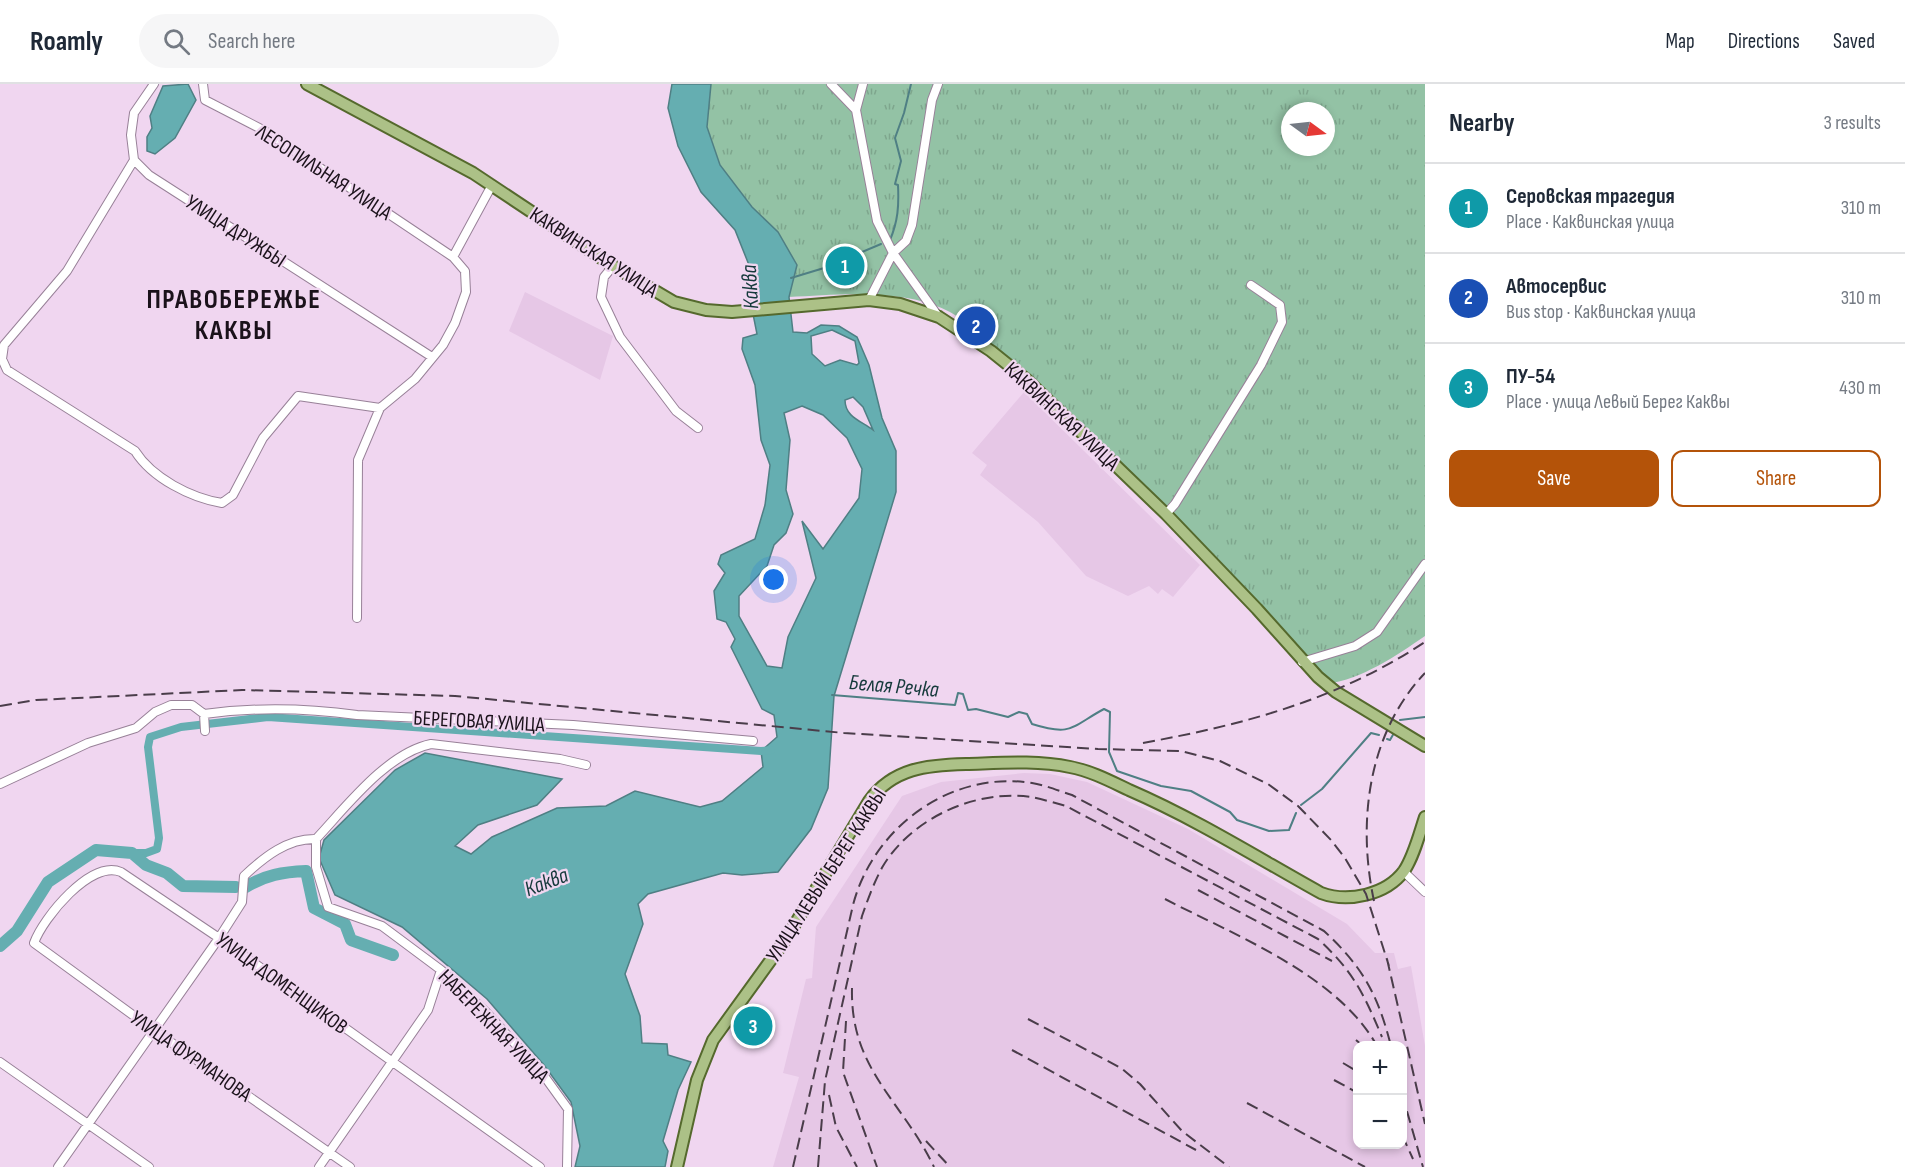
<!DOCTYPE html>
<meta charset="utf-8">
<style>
body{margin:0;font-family:"Sofia Sans Condensed",sans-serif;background:#f6f6f7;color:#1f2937}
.controls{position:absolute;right:18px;bottom:18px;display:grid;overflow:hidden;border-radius:12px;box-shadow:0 3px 9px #0003}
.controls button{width:54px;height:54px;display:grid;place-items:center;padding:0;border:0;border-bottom:2px solid #e0e1e3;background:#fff;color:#1f2937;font:30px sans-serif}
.compass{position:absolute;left:1281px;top:18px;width:54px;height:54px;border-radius:50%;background:#fff;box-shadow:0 3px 9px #0003;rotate:105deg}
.you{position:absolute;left:774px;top:496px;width:21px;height:21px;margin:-15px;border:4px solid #fff;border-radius:50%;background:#1a73e8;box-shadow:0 0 0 9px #1a73e833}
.badge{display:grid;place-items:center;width:39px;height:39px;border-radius:50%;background:#b45309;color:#fff;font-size:20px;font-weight:700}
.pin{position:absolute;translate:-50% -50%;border:3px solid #fff;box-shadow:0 2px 6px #0006}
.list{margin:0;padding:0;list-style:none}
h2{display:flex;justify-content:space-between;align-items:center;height:78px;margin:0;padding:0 24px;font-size:26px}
h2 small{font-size:20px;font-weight:400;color:#747a83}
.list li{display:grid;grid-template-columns:39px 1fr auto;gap:18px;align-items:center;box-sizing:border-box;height:90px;padding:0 24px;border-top:2px solid #e0e1e3}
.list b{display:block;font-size:22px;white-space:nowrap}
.list p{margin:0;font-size:20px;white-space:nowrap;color:#747a83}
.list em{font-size:20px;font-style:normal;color:#747a83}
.actions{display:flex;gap:12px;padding:18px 24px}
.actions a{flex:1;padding:14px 0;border:2px solid #b45309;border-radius:12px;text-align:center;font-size:21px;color:#b45309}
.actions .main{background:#b45309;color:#fff}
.icon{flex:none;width:33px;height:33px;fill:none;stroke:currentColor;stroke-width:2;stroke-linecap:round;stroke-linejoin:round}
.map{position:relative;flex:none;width:1425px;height:1083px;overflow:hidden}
header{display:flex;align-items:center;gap:36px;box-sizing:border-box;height:84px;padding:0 30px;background:#fff;border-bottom:2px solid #e0e1e3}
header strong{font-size:28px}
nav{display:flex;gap:33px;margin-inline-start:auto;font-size:21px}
.search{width:420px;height:54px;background:#f6f6f7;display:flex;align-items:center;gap:15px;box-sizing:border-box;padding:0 21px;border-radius:33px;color:#747a83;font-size:22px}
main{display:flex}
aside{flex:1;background:#fff}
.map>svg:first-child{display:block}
</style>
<header>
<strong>Roamly</strong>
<div class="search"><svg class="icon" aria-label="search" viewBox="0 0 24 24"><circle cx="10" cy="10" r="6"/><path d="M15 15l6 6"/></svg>Search here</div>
<nav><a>Map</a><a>Directions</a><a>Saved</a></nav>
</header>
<main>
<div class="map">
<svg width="1425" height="1083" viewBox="0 0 1425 1083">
<defs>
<pattern id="grass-tufts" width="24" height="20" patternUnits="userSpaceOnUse" patternTransform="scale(1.5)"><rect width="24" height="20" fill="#93c2a5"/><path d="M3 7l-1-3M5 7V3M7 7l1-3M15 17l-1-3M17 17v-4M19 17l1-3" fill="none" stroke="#7ea68d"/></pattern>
</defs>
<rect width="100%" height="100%" fill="#f0d6f0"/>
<!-- built -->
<path fill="#e6c7e6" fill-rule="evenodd" d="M525,208l88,44 -13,44 -91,-49z
M1024,308l176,173 -27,32 -11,-8 -4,5 -9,-8 -21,10 -42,-20 -48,-54 -58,-47 7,-10 -15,-12z
M1024,689l26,1 37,8 101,47 159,95 28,29h19l4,16 13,-3 14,80v121h-652l26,-90 -16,-4 23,-94 6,-1 4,-51 86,-131 39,-14zM1358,962h44v98h-44z"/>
<!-- grass -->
<path fill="url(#grass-tufts)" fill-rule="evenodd" d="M711,0h714v552c-29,20 -63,43 -98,48l-70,-75 -266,-258c-41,-69 -134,-57 -202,-54l8,-32 -19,-33 -26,-25 -32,-42 -13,-38zM1290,27h36v36h-36z"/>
<!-- water -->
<path fill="#65aeb1" stroke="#4f7f84" stroke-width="1.5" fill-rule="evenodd" d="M188,0l8,16 -21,38 -20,16 -8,-3v-14l5,-9 -2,-12 13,-30z
M672,0h39l-4,43 13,38 32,42 26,25 19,33 -8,32 4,35 14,1 14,-8 18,1 18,11 12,28 13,53 14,33v41l-62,204 -6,92 -17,41 -33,43 -36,3 -19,-2 -75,21 -10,10 5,20 -18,50 15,42 2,27 25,1 1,11 23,7 -13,28 -15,51 5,10 -3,16h-90l5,-21 -9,-44 -27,-37 -57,-66 -85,-72 -67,-32 -16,-37 5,-18 71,-70 30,-17 137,26 -25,26 -59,20 -23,21 16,8 21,-17 65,-29 49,-2 29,-15 65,16 22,-6 41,-34 -2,-16 16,-14 -3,-22 -12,-6 -31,-62 4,-8 -9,-17 -9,-3 -3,-28 11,-18 -7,-9 3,-9 34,-16 10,-34 5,-40 -9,-25 -6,-55 -13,-36 1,-11 14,-4 -8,-40 2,-24 -16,-40 -34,-38 -23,-46 -10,-38zM832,246l23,11 4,22 -2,2 -17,-5 -15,6 -13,-12 -1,-18zM853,313l10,10 10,23c-12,-9 -28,-13 -28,-30zM802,322l21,9 24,23 15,31 -3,29 -36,51 -21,-28 14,57 -28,59 -6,31 -15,-2 -28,-50v-20l28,-30 7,-21 12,-12 7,-19 -7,-24 4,-50 -6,-27z"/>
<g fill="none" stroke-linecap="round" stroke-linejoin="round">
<!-- stream -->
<path stroke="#4f7f84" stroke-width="2" d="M890,156c8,-19 9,-34 8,-55l-3,-1 6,-23 -6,-23 9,-25 7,-29
M791,194l33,-10 57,-24
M832,611l123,10 3,-12 5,1 5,16 8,-1 32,8 11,-5 8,2 5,10c41,13 40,2 72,-15l6,3 -1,40 8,19 44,15 30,5 39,21 7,8 32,11 20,-1 7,-17
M1400,636l25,-3
M1387,655l3,1 4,-7
M1301,721l21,-16 49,-56 8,2"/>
<!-- canal -->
<path stroke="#65aeb1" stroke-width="8" d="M132,769h14l11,-4 2,-11 -11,-91 2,-10 31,-10 87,-10 493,34 10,-1"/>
<!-- river -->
<path stroke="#65aeb1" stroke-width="12" d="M246,803c19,-12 37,-15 60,-16l8,37 31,16 6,16 42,15
M0,862l17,-15 31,-49 48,-32 36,3 14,12 21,8 16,13 53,1"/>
<defs>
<path id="minor" d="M154,0l-20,29 -3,22 3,25 -67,111 -63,74 -2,14 5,11 128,81c17,27 56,47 87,52l11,-8 30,-57 35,-42 82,12
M203,0l2,16 60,31 188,126 12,14 1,21 -11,31 -12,22 -28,34 -35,29 -22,52 -1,158
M831,0l25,26
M863,0l-7,26 21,111 16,32 45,63
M134,76l15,15 283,182
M453,173l39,-72
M613,182l-9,11 -3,20 19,40 56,74 22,17
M869,216l24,-47 13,-12 6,-16 20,-125 6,-16
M1166,430l9,-10 86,-139 21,-43 -2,-17 -29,-20
M1302,578l53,-16 22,-14 48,-68
M204,630c51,-7 102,-6 153,1l216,10 180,16
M0,700l88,-41 48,-15 19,-16 16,-7h21l12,9 1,17
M316,755v28l12,40 54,19 59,44 44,41 57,62 26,36 -1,58
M1403,787l22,21
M0,978l149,105
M58,1083l161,-229 23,-36 2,-26c20,-19 44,-38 72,-37 30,-32 71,-86 115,-95l129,15 26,6
M319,1083l109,-157 13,-40
M350,1083l-198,-138 -118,-86c9,-25 57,-84 87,-71l98,66 321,229"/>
<path id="major" d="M307,0l166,89 140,93 61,36 32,8 26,2 137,-12 31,4 39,13 52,34 36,29 139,134 91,95 61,68 18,15 89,54
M677,1083l20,-87 16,-40 73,-101 83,-138c24,-33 58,-36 97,-37 34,-1 70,-4 104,3 21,4 40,14 59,23 67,29 129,68 192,103 27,10 65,2 83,-22 10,-15 15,-36 21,-54"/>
</defs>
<!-- minor casing -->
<use href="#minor" stroke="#988198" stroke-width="10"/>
<!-- major casing -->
<use href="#major" stroke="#55692d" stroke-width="14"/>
<!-- minor -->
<use href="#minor" stroke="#fff" stroke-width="8"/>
<!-- major -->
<use href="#major" stroke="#acc187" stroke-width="10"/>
<!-- rail -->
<path stroke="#4a3d4a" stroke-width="2" stroke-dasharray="12 6" stroke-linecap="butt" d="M0,622l36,-6 206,-10 213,6 389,37 254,16 83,2 39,10 48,23 30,22 33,34 14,18 21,36 23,72
M1143,659c103,-19 194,-43 282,-101
M1198,806l134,71
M1165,815c69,36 173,76 212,147
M1374,817c-17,-79 -6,-168 51,-228
M1387,875l38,165
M852,904c-2,82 50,112 82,179
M1028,935l93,49 19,16 42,47 47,36
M846,937l-3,51 34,95
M1356,956l7,6
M1012,966l184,100
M1343,979l15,9
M1334,996l24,13
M1402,1010l21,73
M829,1011l7,32 21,40
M1247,1019l118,64
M1402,1051l11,24
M926,1057l24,26
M793,1083l60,-262c20,-77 97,-135 179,-122 13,2 27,8 40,12l252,136c39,36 54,64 67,115
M818,1083l7,-86 37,-165c6,-17 12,-34 21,-50 29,-48 93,-77 148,-69 11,2 24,6 35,9l252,133c35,32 46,55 64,98"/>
</g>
<g text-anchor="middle" stroke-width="4.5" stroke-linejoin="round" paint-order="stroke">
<!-- street labels -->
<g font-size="21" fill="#1b121b" stroke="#f0d6f0">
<text transform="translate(324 88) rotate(33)" y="7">ЛЕСОПИЛЬНАЯ УЛИЦА</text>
<text transform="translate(236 147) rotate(33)" y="7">УЛИЦА ДРУЖБЫ</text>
<text transform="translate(594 168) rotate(33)" y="7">КАКВИНСКАЯ УЛИЦА</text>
<text transform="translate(1062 332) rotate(43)" y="7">КАКВИНСКАЯ УЛИЦА</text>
<text transform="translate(479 637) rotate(3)" y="7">БЕРЕГОВАЯ УЛИЦА</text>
<text transform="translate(826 791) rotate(-57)" y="7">УЛИЦА ЛЕВЫЙ БЕРЕГ КАКВЫ</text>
<text transform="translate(282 899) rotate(36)" y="7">УЛИЦА ДОМЕНЩИКОВ</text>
<text transform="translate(494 942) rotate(46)" y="7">НАБЕРЕЖНАЯ УЛИЦА</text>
<text transform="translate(191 972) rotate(35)" y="7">УЛИЦА ФУРМАНОВА</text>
</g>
<!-- water labels -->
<g font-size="22" font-style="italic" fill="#15393b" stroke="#f0d6f0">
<text transform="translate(749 203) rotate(-93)" y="8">Каква</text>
<text transform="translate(894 601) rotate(5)" y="8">Белая Речка</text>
<text transform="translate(546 797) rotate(-21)" y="8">Каква</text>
</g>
<!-- district labels -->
<g font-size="27" font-weight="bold" letter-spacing="1.5" fill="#1b121b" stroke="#f0d6f0">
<text x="234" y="224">ПРАВОБЕРЕЖЬЕ<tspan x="234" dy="31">КАКВЫ</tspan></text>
</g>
</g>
</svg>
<div class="controls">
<button>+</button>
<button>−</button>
</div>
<svg class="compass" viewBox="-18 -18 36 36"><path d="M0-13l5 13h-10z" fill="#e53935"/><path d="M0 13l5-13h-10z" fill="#747a83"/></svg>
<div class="you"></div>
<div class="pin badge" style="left:845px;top:182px;background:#0f9aa8">1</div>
<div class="pin badge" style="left:976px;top:242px;background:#1a4fb4">2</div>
<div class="pin badge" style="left:753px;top:942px;background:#0f9aa8">3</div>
</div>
<aside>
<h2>Nearby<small>3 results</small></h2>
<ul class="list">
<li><span class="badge" style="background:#0f9aa8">1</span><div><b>Серовская трагедия</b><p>Place · Каквинская улица</p></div><em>310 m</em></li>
<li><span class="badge" style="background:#1a4fb4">2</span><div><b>Автосервис</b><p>Bus stop · Каквинская улица</p></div><em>310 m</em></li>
<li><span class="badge" style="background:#0f9aa8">3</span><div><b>ПУ-54</b><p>Place · улица Левый Берег Каквы</p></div><em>430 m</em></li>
</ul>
<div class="actions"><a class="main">Save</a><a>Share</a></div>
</aside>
</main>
